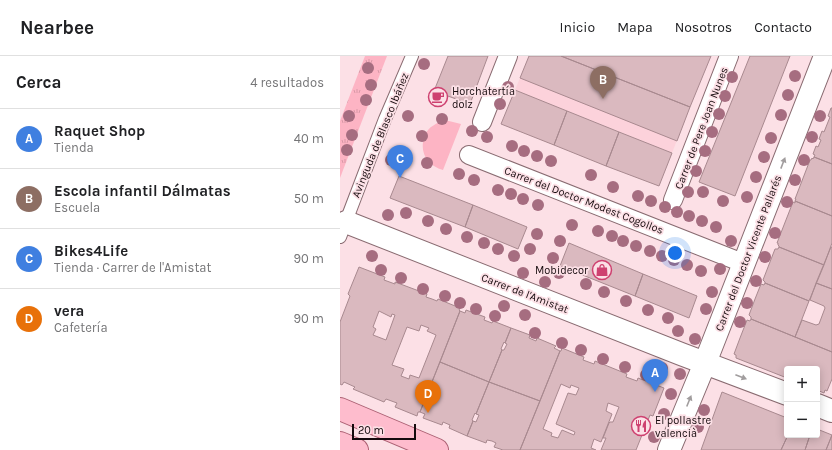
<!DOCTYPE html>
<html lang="es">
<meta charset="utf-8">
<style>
body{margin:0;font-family:Karla,sans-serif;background:#f6f6f6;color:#202124}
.controls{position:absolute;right:12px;bottom:12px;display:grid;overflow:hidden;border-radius:4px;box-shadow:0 2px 10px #0003}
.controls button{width:36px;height:36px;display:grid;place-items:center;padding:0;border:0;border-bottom:1px solid #e0e0e0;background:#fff;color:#202124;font:20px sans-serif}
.scale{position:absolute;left:12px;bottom:10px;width:64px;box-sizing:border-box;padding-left:4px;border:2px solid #150a0d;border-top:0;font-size:11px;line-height:14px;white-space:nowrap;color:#150a0d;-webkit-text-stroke:3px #fce0e6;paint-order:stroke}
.you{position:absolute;left:335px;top:197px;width:14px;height:14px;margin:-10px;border:3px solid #fff;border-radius:50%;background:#1a73e8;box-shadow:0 0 0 6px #1a73e833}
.badge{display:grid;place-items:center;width:26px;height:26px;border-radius:50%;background:#0f766e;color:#fff;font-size:13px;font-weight:700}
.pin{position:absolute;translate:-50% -33px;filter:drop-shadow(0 1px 2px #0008)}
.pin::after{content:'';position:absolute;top:21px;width:14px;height:12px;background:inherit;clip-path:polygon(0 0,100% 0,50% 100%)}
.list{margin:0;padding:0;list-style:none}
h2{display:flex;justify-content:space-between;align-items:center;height:52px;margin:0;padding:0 16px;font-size:17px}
h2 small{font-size:13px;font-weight:400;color:#757577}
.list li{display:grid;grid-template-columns:26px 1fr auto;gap:12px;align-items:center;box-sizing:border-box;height:60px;padding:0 16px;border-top:1px solid #e0e0e0}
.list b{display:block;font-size:15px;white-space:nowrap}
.list p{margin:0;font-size:13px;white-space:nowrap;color:#757577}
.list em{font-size:13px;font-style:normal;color:#757577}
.map{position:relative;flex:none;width:492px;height:394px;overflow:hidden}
header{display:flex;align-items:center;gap:24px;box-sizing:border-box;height:56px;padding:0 20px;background:#fff;border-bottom:1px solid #e0e0e0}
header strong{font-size:19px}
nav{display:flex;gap:22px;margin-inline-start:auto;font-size:14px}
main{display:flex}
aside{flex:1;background:#fff}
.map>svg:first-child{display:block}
</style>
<header>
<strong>Nearbee</strong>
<nav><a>Inicio</a><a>Mapa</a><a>Nosotros</a><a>Contacto</a></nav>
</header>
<main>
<aside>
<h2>Cerca<small>4 resultados</small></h2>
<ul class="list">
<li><span class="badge" style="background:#3f7fe0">A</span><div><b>Raquet Shop</b><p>Tienda</p></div><em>40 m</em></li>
<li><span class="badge" style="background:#8d6e63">B</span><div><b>Escola infantil Dálmatas</b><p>Escuela</p></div><em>50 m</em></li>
<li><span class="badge" style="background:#3f7fe0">C</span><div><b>Bikes4Life</b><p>Tienda · Carrer de l'Amistat</p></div><em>90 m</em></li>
<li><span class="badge" style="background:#e8710a">D</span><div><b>vera</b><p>Cafetería</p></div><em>90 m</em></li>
</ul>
</aside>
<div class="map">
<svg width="492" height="394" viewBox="0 0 492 394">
<defs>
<pattern id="grass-tufts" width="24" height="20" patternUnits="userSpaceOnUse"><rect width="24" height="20" fill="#fdb4c4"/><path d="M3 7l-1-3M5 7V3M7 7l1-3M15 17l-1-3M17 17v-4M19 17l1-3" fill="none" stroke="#d899a7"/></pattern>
</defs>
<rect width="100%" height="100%" fill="#fce0e6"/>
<!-- built -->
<path fill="#fcd2db" d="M189,0h32l129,51 -18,46 -157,-63z"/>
<!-- grass -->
<path fill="url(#grass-tufts)" d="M25,0h22l-47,122v-57z"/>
<!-- park -->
<path fill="#fdb4c4" d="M101,65h8l12,3 -18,46c-3,-1 -6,-2 -9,-4 -12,-7 -15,-24 -6,-36 3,-4 8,-6 13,-9z"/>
<!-- building -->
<path fill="#dab9bf" stroke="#a8898f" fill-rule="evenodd" d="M108,0h40l-18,48 -36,-13z
M189,0h32l129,51 -13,34 -157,-63z
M221,0h150l-21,51z
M410,0h40l-55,140 -36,-14z
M175,34l52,21 -13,34 -53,-21z
M491,52h1v56l-18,-7 1,-2 -2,-1 3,-8 2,1 3,-7 -2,-1 3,-8 2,1 6,-15 -2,-1z
M227,55l52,21 -13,34 -52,-21z
M279,76l53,21 -13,33 -53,-20z
M474,101l18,7v52l-37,-15 1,-2h-1l15,-39h1l1,-2 1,1z
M59,120l74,29 -8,22 -75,-29z
M455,145l37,15v27l-8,22 -45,-18v-1l-1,-1v-2h-1l7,-18 9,-23 2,1z
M133,149l54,22 -9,22 -53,-22z
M229,187l74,31 -8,22 -75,-30z
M439,191l45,18 -15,36 -44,-18v-1l-2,-2 12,-31h3z
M491,191h1v42l-16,-6z
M19,211l26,10 -1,3 11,4v-2l32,12 -1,3 6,2 5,2 1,-2 22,9 -1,2 1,1 -40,101h-2l-1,4 -22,-9 2,-4 -11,-4 -2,3 -31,-13 2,-2 -11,-5 -2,3 -2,-1v-62l10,-26 -2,-2zM39,255l12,6 1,-3 3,1 -9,25 -13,-5 3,-6 -3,-2zM81,269l8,3 -2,3 9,4 -17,43 -9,-3 -1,4 -8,-3 3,-7 -12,-4 15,-38 12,4z
M303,218l54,22 -8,22 -54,-22z
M425,227l44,18 -14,36 -44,-18v-2l-2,-2 6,-16 6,-15 3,1z
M476,227l16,6v63l-37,-15 7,-17 14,5 3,-1 6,-16 -1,-2 -14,-6z
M126,254l19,7 -1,3 8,3 1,-2 18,7 -6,15 -1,-1 -3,7 1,1 -13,32 -49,-20 20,-51 5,2z
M411,263l81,33v27l-5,12 -2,-1 -1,3 -7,-3v-21h-30v9l-51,-20v-3l-2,-1 6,-16 7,-18 3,1z
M171,272l19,7 -1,3 7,3 1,-3 19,8 -2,2 6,3 -20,50 -51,-19 13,-32h2l3,-6 -2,-1z
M222,292l22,9 -1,3 11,4 1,-3 32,13 -1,3 11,4 1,-3 26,10 -11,28 -3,-1 -14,35h-35l5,-12h-3l6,-15 1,-1h3l6,-15 -11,-4 -2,8 6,3 -11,28 -7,-3 -3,9 5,2h-76l40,-99h1zM221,328l9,4 1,-3 8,3 -3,7 -8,-2 -12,31 19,8 -1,3 -12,-5 -4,8 -7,-2 1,-3 -9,-4z
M100,306l49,20 -13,32 -1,-1 -3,7 1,1 -6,15 -18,-8 1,-3 -7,-3 -1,3 -19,-7 2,-4 -5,-2z
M149,326l51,19 -20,49h-17l-9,-3 2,-4 -4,-2 -5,-1 -1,3 -19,-7 6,-15 3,1 3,-7 -3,-1z
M382,336l65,26v17h1l-7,15h-80z
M477,373l15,6 -6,15h-21l5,-15h7z
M448,379h22l-5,15h-24z
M492,379v15h-6z"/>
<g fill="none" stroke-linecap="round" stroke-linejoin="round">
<defs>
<path id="service" d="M0,181l45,-118 27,-63"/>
<path id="pedestrian" d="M142,66l26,-66
M129,99l274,108
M333,144l56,-144"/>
<path id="minor" d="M6,166l335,132 106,40
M477,349l15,6
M329,394l36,-87 120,-307"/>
<path id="primary" d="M0,353l97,41
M0,387l17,7"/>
</defs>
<!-- service casing -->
<use href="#service" stroke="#896b71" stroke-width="14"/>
<!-- pedestrian casing -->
<use href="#pedestrian" stroke="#896b71" stroke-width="20"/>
<!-- minor casing -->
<use href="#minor" stroke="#896b71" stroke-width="24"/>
<!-- primary casing -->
<use href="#primary" stroke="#ac6174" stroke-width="24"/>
<!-- service -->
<use href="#service" stroke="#fff" stroke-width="12"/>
<!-- pedestrian -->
<use href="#pedestrian" stroke="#fff" stroke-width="18"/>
<!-- minor -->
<use href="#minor" stroke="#fff" stroke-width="22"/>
<!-- primary -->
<use href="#primary" stroke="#febccd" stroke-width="22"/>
</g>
<!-- trees -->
<g fill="#a66d80">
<circle cx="84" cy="8" r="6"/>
<circle cx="28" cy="12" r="6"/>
<circle cx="455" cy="20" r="6"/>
<circle cx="392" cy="21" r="6"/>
<circle cx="31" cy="29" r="6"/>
<circle cx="168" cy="31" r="6"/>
<circle cx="448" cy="39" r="6"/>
<circle cx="385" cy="40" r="6"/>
<circle cx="26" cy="44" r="6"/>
<circle cx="160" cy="48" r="6"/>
<circle cx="379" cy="58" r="6"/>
<circle cx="441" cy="59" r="6"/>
<circle cx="9" cy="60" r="6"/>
<circle cx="68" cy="60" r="6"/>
<circle cx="480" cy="60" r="6"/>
<circle cx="102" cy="63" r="6"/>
<circle cx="132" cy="75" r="6"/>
<circle cx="372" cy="76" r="6"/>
<circle cx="12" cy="79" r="6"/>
<circle cx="82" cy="80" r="6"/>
<circle cx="147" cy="81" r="6"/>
<circle cx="472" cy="81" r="6"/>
<circle cx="431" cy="82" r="6"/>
<circle cx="172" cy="90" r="6"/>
<circle cx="7" cy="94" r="6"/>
<circle cx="184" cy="95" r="6"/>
<circle cx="365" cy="95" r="6"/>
<circle cx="197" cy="100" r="6"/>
<circle cx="424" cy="101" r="6"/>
<circle cx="51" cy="104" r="6"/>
<circle cx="464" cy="104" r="6"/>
<circle cx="211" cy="105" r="6"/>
<circle cx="87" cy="107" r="6"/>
<circle cx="356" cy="115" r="6"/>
<circle cx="119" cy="118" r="6"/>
<circle cx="251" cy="119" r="6"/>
<circle cx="416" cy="121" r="6"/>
<circle cx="134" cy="124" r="6"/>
<circle cx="455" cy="124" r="6"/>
<circle cx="273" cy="131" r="6"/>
<circle cx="158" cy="134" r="6"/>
<circle cx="348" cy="136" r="6"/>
<circle cx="363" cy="136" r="6"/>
<circle cx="171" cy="138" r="6"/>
<circle cx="298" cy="140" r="6"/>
<circle cx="407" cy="141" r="6"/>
<circle cx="183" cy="143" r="6"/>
<circle cx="311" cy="145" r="6"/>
<circle cx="383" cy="145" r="6"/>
<circle cx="447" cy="146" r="6"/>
<circle cx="198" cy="149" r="6"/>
<circle cx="325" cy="151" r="6"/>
<circle cx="337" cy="156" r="6"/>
<circle cx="66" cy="157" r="6"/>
<circle cx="48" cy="159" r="6"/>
<circle cx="349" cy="160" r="6"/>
<circle cx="88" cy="165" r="6"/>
<circle cx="362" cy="165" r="6"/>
<circle cx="232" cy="169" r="6"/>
<circle cx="376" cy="171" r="6"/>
<circle cx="106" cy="173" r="6"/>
<circle cx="258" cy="175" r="6"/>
<circle cx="435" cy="177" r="6"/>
<circle cx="197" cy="178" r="6"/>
<circle cx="272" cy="180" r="6"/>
<circle cx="127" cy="181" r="6"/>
<circle cx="220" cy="185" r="6"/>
<circle cx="283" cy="185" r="6"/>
<circle cx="391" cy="185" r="6"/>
<circle cx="144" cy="187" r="6"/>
<circle cx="296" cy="190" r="6"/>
<circle cx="158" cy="193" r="6"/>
<circle cx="190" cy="193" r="6"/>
<circle cx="310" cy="195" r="6"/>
<circle cx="32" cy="200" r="6"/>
<circle cx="174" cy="200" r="6"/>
<circle cx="322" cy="200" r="6"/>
<circle cx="425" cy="201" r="6"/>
<circle cx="213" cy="202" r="6"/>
<circle cx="334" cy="204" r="6"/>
<circle cx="347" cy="209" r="6"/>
<circle cx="380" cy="213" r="6"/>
<circle cx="41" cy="214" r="6"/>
<circle cx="361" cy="215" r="6"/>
<circle cx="183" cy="217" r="6"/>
<circle cx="219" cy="217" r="6"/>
<circle cx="61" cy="222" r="6"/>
<circle cx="416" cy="225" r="6"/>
<circle cx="205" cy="226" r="6"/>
<circle cx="246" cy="228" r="6"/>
<circle cx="83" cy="233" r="6"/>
<circle cx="264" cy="236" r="6"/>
<circle cx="372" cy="236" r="6"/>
<circle cx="105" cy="240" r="6"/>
<circle cx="286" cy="245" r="6"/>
<circle cx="120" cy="247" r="6"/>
<circle cx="407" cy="247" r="6"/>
<circle cx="164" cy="250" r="6"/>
<circle cx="136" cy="253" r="6"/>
<circle cx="366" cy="253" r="6"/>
<circle cx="308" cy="254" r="6"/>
<circle cx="185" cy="259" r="6"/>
<circle cx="155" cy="260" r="6"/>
<circle cx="328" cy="262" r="6"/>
<circle cx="400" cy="266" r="6"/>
<circle cx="338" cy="275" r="6"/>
<circle cx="195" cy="277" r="6"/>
<circle cx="355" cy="283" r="6"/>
<circle cx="222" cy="287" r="6"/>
<circle cx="241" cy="294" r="6"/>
<circle cx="263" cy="303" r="6"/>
<circle cx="285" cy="311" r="6"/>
<circle cx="322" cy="312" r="6"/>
<circle cx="340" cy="318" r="6"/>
<circle cx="306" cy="319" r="6"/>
<circle cx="331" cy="338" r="6"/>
<circle cx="364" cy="354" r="6"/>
<circle cx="324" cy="358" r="6"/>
<circle cx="358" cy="371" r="6"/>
<circle cx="314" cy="381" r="6"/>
</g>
<!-- one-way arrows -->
<defs><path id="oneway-solid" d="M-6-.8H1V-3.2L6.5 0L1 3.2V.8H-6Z"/></defs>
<g fill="#a19d9e">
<use href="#oneway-solid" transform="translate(443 107) rotate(-69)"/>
<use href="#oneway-solid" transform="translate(401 321) rotate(21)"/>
<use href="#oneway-solid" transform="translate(349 345) rotate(-68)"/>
</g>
<!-- icons -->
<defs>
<symbol id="cafe-ring" viewBox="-11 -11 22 22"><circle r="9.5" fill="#fce0e6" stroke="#ce4170" stroke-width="1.5"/><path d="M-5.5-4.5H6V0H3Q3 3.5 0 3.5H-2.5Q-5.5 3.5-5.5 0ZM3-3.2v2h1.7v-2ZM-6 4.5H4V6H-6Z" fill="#ce4170"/></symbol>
<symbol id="shop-ring" viewBox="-11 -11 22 22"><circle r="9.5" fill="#fce0e6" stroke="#ce4170" stroke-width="1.5"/><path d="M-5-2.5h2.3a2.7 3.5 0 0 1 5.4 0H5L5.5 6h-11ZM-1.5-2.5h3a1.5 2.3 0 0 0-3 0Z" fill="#ce4170"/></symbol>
<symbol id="restaurant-ring" viewBox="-11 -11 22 22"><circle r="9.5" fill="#fce0e6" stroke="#ce4170" stroke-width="1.5"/><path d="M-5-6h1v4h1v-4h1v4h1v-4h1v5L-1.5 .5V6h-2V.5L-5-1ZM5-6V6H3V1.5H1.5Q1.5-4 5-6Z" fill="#ce4170"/></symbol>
</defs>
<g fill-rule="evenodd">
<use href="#cafe-ring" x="87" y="30" width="22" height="22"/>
<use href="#shop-ring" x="251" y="203" width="22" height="22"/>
<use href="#restaurant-ring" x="290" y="359" width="22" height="22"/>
</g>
<g text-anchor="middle" stroke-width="3.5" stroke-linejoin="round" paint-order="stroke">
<!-- poi labels -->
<g font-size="11" fill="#150a0d" stroke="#fce0e6" text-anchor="start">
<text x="112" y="39">Horchatertía<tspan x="112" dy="13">dolz</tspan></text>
<text x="248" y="218" text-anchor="end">Mobidecor</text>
<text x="315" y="368">El pollastre<tspan x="315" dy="13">valencià</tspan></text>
</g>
<!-- street labels -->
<g font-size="11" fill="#150a0d" stroke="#fce0e6">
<text transform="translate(361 72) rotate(-69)" y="4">Carrer de Pere Joan Nunes</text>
<text transform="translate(40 79) rotate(-68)" y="4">Avinguda de Blasco Ibáñez</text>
<text transform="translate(244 144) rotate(21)" y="4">Carrer del Doctor Modest Cogollos</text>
<text transform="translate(408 197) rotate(-69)" y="4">Carrer del Doctor Vicente Pallarés</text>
<text transform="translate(185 237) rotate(21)" y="4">Carrer de l'Amistat</text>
</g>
</g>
</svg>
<div class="controls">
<button>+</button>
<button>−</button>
</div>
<div class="scale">20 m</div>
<div class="you"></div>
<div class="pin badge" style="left:315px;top:336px;background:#3f7fe0">A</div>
<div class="pin badge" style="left:263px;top:43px;background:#8d6e63">B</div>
<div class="pin badge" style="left:60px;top:122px;background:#3f7fe0">C</div>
<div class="pin badge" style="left:88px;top:357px;background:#e8710a">D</div>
</div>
</main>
